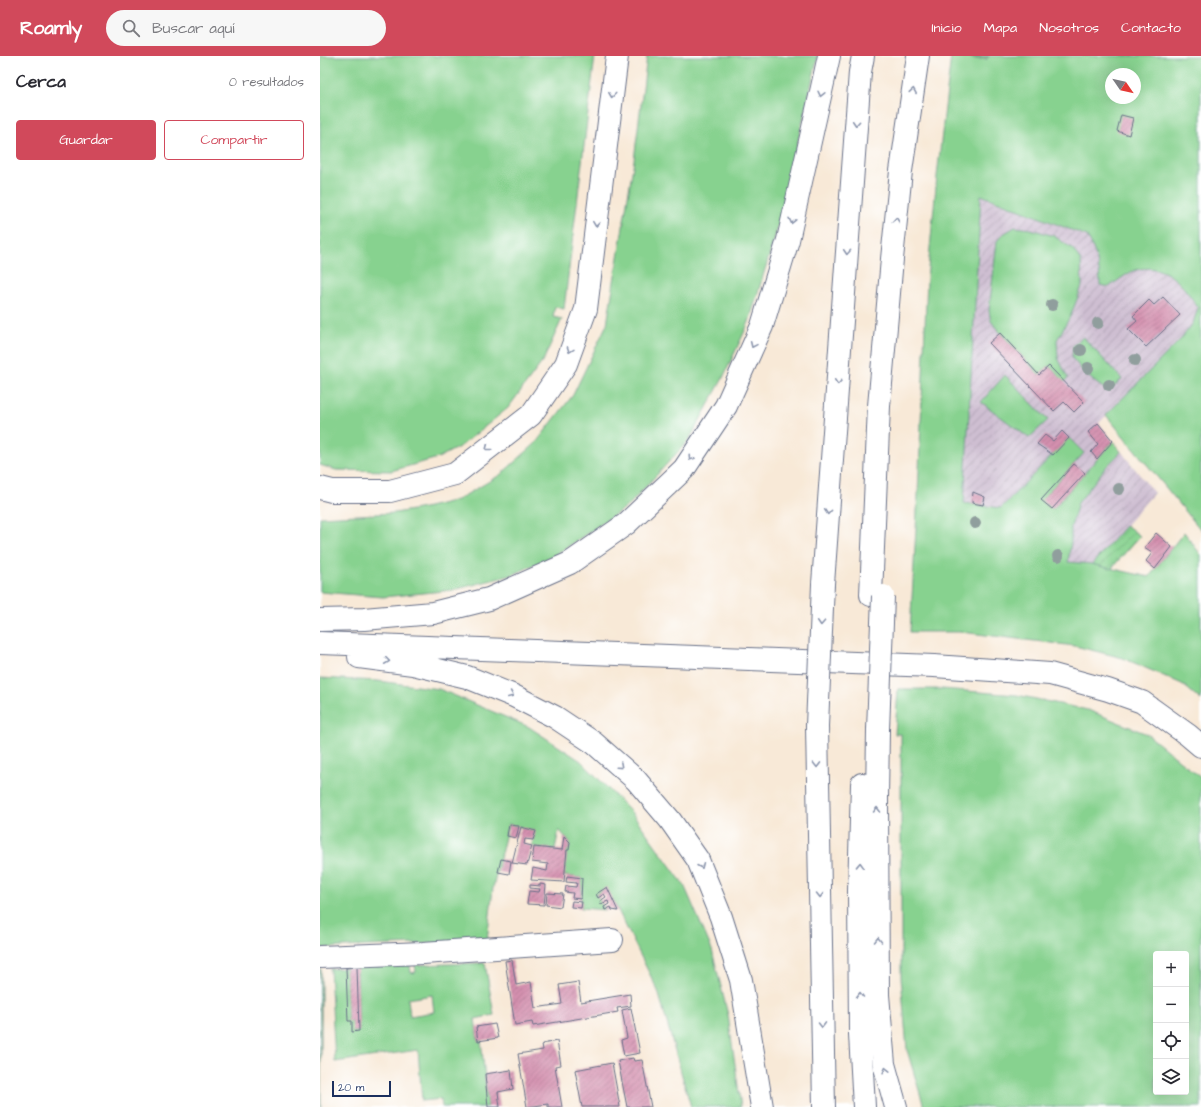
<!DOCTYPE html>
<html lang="es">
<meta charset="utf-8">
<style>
body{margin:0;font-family:"Architects Daughter",sans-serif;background:#f7f7f7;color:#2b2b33}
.controls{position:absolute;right:12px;bottom:12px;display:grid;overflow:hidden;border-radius:4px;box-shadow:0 4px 16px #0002}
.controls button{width:36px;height:36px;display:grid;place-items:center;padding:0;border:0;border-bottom:1px solid #e1e1e2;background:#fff;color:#2b2b33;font:20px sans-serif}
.compass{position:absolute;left:785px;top:12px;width:36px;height:36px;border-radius:50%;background:#fff;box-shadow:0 4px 16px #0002;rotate:124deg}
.scale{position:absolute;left:12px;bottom:10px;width:59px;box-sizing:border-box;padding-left:4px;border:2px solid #1b2f5e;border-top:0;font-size:11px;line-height:14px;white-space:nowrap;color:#1b2f5e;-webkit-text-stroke:3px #fff;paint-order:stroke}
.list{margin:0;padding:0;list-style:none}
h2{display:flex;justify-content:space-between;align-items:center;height:52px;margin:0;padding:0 16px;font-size:17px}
h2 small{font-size:13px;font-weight:400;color:#7c7c81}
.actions{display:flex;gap:8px;padding:12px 16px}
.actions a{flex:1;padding:9px 0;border:1px solid #d1495b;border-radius:4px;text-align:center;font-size:14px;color:#d1495b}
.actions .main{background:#d1495b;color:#fff}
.icon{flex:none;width:22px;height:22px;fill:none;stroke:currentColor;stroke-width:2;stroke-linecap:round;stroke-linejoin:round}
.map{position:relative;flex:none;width:881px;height:1051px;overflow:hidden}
header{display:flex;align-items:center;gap:24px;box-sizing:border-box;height:56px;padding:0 20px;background:#d1495b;color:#fff}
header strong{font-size:19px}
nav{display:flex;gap:22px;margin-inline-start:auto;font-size:14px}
.search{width:280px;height:36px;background:#f7f7f7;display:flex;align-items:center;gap:10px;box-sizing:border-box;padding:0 14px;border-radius:22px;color:#7c7c81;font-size:15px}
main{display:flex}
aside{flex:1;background:#fff}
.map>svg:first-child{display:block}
</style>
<header>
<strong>Roamly</strong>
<div class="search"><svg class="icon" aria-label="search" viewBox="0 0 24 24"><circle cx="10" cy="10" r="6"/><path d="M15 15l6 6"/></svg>Buscar aquí</div>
<nav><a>Inicio</a><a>Mapa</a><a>Nosotros</a><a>Contacto</a></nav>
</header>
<main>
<aside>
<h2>Cerca<small>0 resultados</small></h2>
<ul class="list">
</ul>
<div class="actions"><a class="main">Guardar</a><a>Compartir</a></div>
</aside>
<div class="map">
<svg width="881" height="1051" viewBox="0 0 881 1051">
<defs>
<pattern id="industrial-furrows" width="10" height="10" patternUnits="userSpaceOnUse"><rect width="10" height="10" fill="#cebed1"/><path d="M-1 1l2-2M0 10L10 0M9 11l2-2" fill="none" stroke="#a69bad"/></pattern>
<pattern id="forest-firs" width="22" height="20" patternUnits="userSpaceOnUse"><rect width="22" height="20" fill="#6db47a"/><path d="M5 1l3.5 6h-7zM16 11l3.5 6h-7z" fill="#599367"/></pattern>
<pattern id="garden-furrows" width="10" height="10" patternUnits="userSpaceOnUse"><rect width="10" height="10" fill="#87d28f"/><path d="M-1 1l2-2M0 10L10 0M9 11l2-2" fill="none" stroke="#6eab78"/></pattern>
<pattern id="building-hatch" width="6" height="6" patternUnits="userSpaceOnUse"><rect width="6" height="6" fill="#d490af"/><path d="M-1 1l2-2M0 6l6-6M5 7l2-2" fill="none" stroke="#ab7692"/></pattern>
</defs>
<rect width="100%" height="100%" fill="#fff"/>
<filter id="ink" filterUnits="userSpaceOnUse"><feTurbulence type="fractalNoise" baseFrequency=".025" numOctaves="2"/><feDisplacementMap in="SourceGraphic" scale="8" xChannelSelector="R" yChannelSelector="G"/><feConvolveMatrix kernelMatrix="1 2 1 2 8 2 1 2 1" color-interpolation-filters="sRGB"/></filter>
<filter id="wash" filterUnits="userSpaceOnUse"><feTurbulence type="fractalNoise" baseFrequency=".012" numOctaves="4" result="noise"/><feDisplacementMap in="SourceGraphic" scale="16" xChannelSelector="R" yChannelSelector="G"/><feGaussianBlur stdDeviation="0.9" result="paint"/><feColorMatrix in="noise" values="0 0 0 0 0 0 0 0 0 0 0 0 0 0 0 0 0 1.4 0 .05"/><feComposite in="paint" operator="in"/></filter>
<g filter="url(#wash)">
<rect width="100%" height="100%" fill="#f8e9d7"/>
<!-- industrial -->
<path fill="url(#industrial-furrows)" d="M661,139l220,86v39l-102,103 55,70 -62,71 -131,-11z"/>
<!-- green -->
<path fill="#87d28f" stroke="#518076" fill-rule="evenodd" d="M0,0h275l-31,253 -9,-2 -2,10 9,2 -19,42 -35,47 -47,38 -23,12 -47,13 -55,-1 -16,-5z
M327,0h171l-41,174 -28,92 -27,58 -33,60 -60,65 -72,49 -45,21 -59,15 -70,7 -63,-5v-75l75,-4 29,-5 33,-8 43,-25 35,-31 38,-49 34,-71 27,-164z
M631,0h250v474l-95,-115 75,-76 12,-16 5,-15c-14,-23 -34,-48 -65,-37 -8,4 -16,10 -24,16l-9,-2c0,-18 -4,-33 -13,-49l-106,-41 -17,308 37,5 68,-70 15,15 -42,46 11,10 60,-68 8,11 -16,16 -27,35 -7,24v15l-3,20 24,2 57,13 35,-45 17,23v145l-19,-16 -59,-26 -48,-12 -114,-14h-51l8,-138 9,-215 10,-103zM791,18h24v24h-24z
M695,171l16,2 23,7 19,13 8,12 1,25 -11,29 -14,25 1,18 10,20 -4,4 -15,-16 -10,9 -42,-46 -6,-8 -2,-10 8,-70 6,-7z
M763,281l39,42 -13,12c-15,-7 -27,-21 -37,-33l1,-12z
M685,319l43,45 -19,18 -48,-36z
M0,622l58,3 61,8 90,38 52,34 51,52 52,72 28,65 16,65 13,92h-50l-33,-116 -51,-103 -11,6 9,16 -24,-2 1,-30 -18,-2 3,-26h2l1,-8 -11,-12 -4,19 -21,-2 -2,-1 3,-15 -27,-7 -15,64 -6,53 -167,7z
M578,633h44l75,6 71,15 59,24 54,44v329h-277l-17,-57 -6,-73v-243h-6zM836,898h30v138h-30z
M165,907l9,52 -19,4 3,22 3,-1 7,67h-46l-1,-8 -19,2 -4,-51 -83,12 -5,-93 16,-1 2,53h4l1,11 6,-1 -2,-64 53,-2 1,8 5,-1 -1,-7zM112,939l2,17 -24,4 -2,-17z
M0,913h1v138h-1z"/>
<!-- forest -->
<path fill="url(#forest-firs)" stroke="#44726c" d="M649,0h20l-2,3h-14z"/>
<!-- garden -->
<path fill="url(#garden-furrows)" stroke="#518076" d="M806,469l14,11 -29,33 -19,-5z"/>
<g id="blocks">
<!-- building -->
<path fill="url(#building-hatch)" d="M801,59l12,3 -4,17 -12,-4z
M843,241l17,18 -34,32 -18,-18 9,-8 -4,-5 16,-16 5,5z
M680,277l39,42 10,-9 35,36 -10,10 -10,-10 -10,9 -65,-68z
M778,367l15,18 -16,18 -6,-7 7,-8 -10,-12z
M742,375l7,7 -16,17 -16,-11 8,-9 8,6z
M754,408l11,9 -33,36 -11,-9z
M653,436l12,5 -2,8 -11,-2z
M836,477l16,14 -17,22 -9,-8 6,-8 -8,-5z
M189,769l10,1 -3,12 -9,-2z
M201,771l15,4 -3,9 -8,-1 -1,5 8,2 -5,19 -15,-2z
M244,780l6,6 -1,8h-2l-3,32 -33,-2 2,-12 14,3 1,-7 -16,-2 2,-15 28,3z
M181,803l10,2 -2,13 -11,-2z
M247,820l15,2 -1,21 -9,-1 1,-5 -8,-1 1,-6 10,1 1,-4 -11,-1z
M220,828l6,1 -2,20 -17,-1 2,-13 10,1 1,-3 -10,-1v-3l10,1z
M287,831l11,24 -6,-1 -1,-3 -6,3 -1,-3 5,-3 -1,-3 -7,3 -1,-3 6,-4 -2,-3 -6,4 -2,-4z
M227,837l16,1 -2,13 -15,-2z
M252,845l10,1 -1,6 -10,-1z
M192,904l4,25 15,-3 4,26 27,-4 -3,-19 19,-3 3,20 49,-8 1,12 -14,2 1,4 -85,14 -1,-4 -17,3 -10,-64z
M37,911l2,64 -7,1v-11h-4l-2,-53z
M311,952l9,45 -16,3 -3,-16 6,-2 -5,-28z
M175,968l3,14 -20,3 -2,-14z
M237,985l4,24 -6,1 7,41h-14v-3l-21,3 -9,-53 25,-4 -1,-6z
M313,1002l1,3 8,-1 9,47h-24l-9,-46z
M292,1007l8,44h-38l-7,-37z
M191,1014l2,19 -15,3 2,15h-12l-3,-33z"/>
</g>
</g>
<g filter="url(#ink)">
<use href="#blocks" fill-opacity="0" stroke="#687088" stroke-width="1"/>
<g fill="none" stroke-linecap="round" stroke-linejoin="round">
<defs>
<path id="minor" d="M0,432l12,3h58l65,-17 76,-59 35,-51 20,-55 31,-253
M0,901l103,-4 189,-13"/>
<path id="highway" d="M503,528l37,-512 3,-16
M551,539l8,-189 13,-147 9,-88 17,-115
M0,564l44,-1 69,-6 56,-14 81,-36 56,-39 58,-55 42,-63 36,-80 26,-86 41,-184
M0,587l614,23 116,8 58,16 34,12 46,33 13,11
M39,601l54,7 54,13 47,19 41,21 39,26 42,37 34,40 28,40 23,57 20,63 21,127
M497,670l7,381
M558,674l-1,69 1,196 6,69 12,43
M542,728l-3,107 1,143 4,73"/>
</defs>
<!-- minor casing -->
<use href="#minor" stroke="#687088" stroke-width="24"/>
<!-- highway casing -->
<use href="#highway" stroke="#687088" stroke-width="24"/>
<!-- minor -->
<use href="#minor" stroke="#fff" stroke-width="22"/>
<!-- highway -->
<use href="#highway" stroke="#fff" stroke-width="22"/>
<defs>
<path id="highway-bridge" d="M497,670l6,-142
M558,674l5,-134"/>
</defs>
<!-- highway-bridge casing -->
<use href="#highway-bridge" stroke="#687088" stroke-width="24" stroke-linecap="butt"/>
<!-- highway-bridge -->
<use href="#highway-bridge" stroke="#fff" stroke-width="22"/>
</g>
<!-- trees -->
<g fill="#909e9d">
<circle cx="732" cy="249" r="6"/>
<circle cx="778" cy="267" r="6"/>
<circle cx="761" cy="294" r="6"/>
<circle cx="815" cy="304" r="6"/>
<circle cx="768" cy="312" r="6"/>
<circle cx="789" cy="329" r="6"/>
<circle cx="799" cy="433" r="6"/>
<circle cx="655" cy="467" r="6"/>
<circle cx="738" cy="500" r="6"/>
</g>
<!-- one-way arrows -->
<defs><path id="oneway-chevron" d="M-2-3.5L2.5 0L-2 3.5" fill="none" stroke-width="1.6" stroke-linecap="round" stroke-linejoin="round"/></defs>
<g stroke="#8d97ae">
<use href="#oneway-chevron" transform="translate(593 35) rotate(-81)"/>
<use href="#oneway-chevron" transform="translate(501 38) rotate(103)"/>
<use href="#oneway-chevron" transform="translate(292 39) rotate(97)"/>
<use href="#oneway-chevron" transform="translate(536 67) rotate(94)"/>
<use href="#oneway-chevron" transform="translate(576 164) rotate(-85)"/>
<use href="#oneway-chevron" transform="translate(472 165) rotate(103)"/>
<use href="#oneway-chevron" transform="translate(276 168) rotate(97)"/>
<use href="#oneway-chevron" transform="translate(527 196) rotate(94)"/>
<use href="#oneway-chevron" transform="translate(433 289) rotate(114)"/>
<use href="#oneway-chevron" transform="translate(250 294) rotate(110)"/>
<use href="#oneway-chevron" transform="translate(518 326) rotate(94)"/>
<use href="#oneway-chevron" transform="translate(168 392) rotate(142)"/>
<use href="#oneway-chevron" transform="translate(371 402) rotate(124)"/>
<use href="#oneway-chevron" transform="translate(508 456) rotate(94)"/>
<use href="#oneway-chevron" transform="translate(501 567) rotate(93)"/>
<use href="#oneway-chevron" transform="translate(67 605) rotate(8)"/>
<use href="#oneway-chevron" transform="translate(191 639) rotate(23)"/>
<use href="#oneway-chevron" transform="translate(497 709) rotate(89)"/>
<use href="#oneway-chevron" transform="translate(300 710) rotate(42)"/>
<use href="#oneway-chevron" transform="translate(557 754) rotate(-90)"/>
<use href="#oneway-chevron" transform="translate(540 809) rotate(-88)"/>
<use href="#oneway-chevron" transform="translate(381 810) rotate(67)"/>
<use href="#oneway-chevron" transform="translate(500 839) rotate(89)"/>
<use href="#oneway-chevron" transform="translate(558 884) rotate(-90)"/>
<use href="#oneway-chevron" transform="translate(540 939) rotate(-90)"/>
<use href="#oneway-chevron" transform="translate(502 969) rotate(89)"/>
<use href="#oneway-chevron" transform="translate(566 1014) rotate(-104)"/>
</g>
</g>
</svg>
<div class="controls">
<button>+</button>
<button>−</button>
<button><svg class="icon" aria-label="locate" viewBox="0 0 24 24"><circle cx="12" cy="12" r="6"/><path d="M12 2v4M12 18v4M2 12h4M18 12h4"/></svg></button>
<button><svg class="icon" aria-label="layers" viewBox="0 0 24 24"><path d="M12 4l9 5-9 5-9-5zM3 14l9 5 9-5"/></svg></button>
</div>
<svg class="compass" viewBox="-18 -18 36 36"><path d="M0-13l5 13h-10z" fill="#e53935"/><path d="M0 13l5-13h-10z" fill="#7c7c81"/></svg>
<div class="scale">20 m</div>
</div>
</main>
